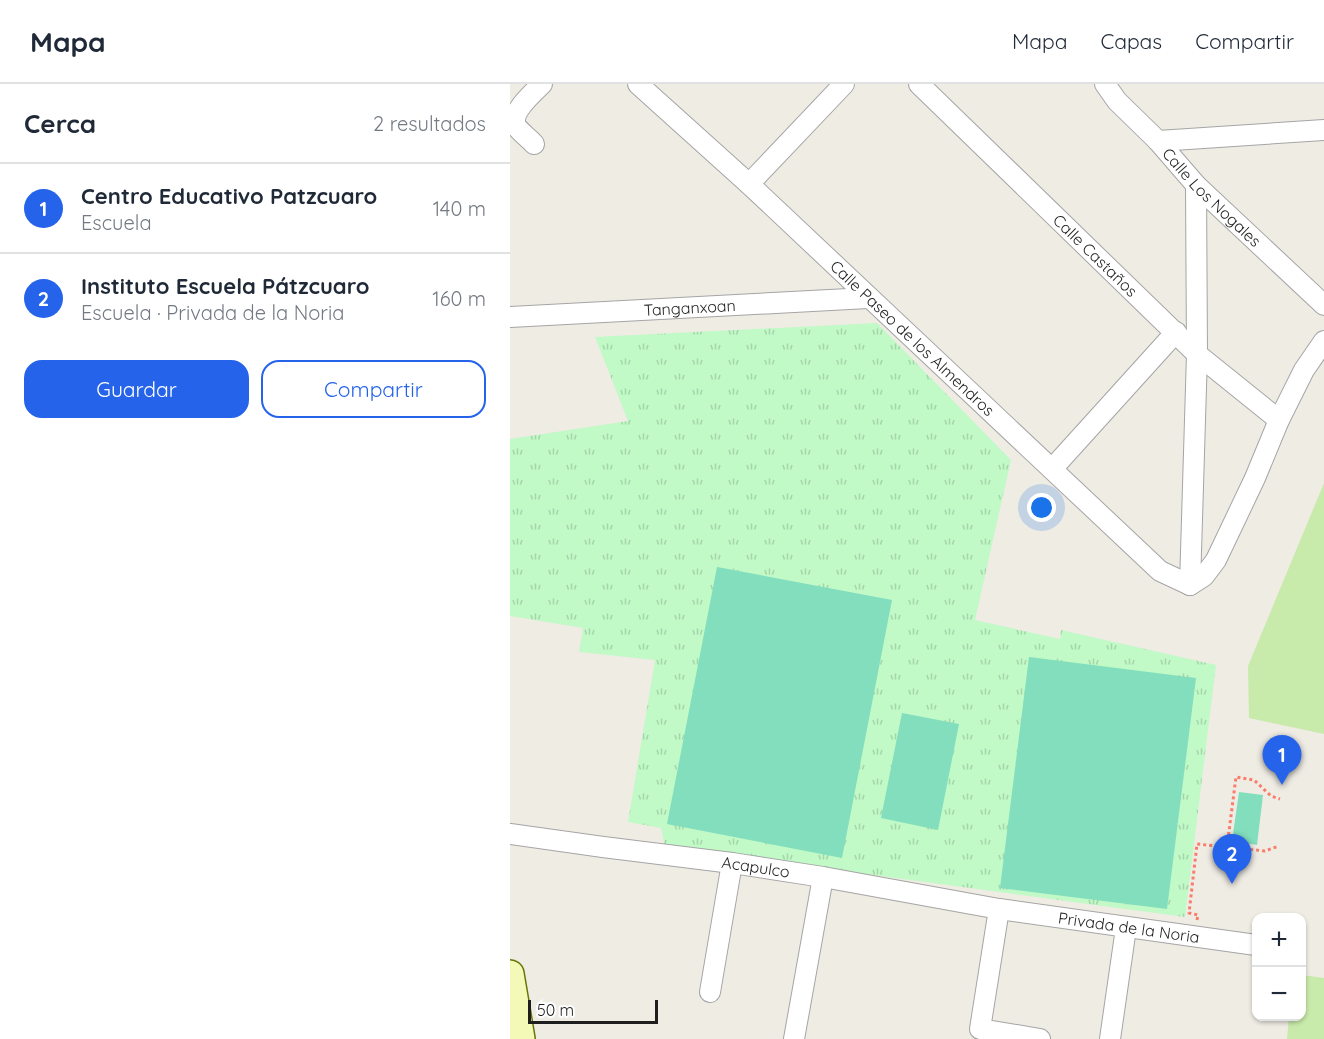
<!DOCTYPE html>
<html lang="es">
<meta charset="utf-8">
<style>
body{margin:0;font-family:Quicksand,sans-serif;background:#f2f2f3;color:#1f2937}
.controls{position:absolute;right:18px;bottom:18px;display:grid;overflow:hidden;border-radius:12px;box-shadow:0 2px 4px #0004}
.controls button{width:54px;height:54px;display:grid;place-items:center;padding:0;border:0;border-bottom:2px solid #e0e1e3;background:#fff;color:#1f2937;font:30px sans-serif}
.scale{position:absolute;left:18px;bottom:15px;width:130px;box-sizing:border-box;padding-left:6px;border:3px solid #1e1e1e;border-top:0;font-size:16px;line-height:21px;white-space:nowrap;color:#1e1e1e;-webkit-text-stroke:4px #fff;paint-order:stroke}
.you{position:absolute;left:532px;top:424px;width:21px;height:21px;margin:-15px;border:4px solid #fff;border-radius:50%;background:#1a73e8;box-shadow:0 0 0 9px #1a73e833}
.badge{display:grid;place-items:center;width:39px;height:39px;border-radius:50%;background:#2563eb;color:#fff;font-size:20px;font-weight:700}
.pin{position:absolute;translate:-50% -50px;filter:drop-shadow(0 2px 3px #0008)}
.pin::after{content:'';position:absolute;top:32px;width:21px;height:18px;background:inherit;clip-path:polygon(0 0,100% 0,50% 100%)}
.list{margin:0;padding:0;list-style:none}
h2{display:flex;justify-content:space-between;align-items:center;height:78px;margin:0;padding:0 24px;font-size:26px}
h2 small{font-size:20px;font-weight:400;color:#747a83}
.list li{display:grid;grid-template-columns:39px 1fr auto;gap:18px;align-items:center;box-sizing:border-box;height:90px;padding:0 24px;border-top:2px solid #e0e1e3}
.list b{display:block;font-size:22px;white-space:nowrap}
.list p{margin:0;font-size:20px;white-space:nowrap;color:#747a83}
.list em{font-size:20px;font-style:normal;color:#747a83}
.actions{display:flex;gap:12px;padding:18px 24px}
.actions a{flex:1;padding:14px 0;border:2px solid #2563eb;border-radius:18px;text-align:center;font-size:21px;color:#2563eb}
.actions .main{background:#2563eb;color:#fff}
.map{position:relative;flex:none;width:814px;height:955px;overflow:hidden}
header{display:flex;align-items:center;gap:36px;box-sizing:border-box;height:84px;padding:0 30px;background:#fff;border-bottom:2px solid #e0e1e3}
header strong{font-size:28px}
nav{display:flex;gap:33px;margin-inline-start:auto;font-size:21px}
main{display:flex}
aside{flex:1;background:#fff}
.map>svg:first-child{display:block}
</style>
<header>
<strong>Mapa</strong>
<nav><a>Mapa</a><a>Capas</a><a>Compartir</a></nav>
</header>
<main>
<aside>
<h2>Cerca<small>2 resultados</small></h2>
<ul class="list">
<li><span class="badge">1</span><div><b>Centro Educativo Patzcuaro</b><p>Escuela</p></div><em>140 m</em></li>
<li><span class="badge">2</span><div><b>Instituto Escuela Pátzcuaro</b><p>Escuela · Privada de la Noria</p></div><em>160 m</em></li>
</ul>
<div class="actions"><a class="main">Guardar</a><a>Compartir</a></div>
</aside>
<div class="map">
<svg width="814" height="955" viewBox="0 0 814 955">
<defs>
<pattern id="park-tufts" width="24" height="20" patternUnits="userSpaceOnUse" patternTransform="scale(1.5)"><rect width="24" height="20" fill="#c1f9c7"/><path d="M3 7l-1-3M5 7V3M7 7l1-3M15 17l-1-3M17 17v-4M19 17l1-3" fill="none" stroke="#a5d5aa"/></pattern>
</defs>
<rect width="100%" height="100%" fill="#efece4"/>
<!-- grass -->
<path fill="#c8eaaa" d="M814,399v251l-75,-16 -1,-52z
M792,891l22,3v61h-37l2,-22 13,-1z"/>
<!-- park -->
<path fill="url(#park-tufts)" d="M367,239l134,137 -36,160 85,19 1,-9 155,35 -31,252 -520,-70 -4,-19 -33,-6 27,-162 -76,-8 4,-24 -73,-12v-177l118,-18 -33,-84z"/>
<!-- pitch -->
<path fill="#82debd" d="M207,483l175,33 -50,258 -175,-34z
M519,573l167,21 -29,231 -167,-21z
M392,629l57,11 -21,106 -57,-12z
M729,708l24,3 -6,50 -25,-4z"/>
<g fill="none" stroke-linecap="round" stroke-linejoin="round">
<defs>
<g id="minor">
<path id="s1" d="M128,0l111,100 411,387 30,14"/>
<path id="s2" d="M409,0l278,270 82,66"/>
<path id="s3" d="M595,0l12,17 41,40 38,44 128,120"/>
<path d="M648,57l166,-11"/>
<path d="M24,60c-5,-6 -13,-11 -18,-18 -6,-14 17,-33 26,-42"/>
<path d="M239,100l95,-100"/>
<path id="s4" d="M0,233l358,-19"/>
<path d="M542,385l124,-137"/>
<path d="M680,501l7,-231 -1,-169"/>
<path d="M680,501l14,-9 12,-16 39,-82 24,-58 25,-50 20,-29"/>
<path id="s5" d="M0,750l93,13 129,16 91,14 176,32 257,36"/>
<path d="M489,825l-19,120 60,10"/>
<path d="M200,908l22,-129"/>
<path d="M284,955l29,-162"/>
<path d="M600,955l16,-111"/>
</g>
<path id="secondary" d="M0,890l11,65"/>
</defs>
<!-- minor casing -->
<use href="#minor" stroke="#a5a5a5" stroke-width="22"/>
<!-- secondary casing -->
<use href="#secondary" stroke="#677605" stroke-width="30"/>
<!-- path -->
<path stroke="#fa7d6b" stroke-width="3" stroke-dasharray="3 3" stroke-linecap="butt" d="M757,674l9,9
M730,770l6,-5 19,2 14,-5
M687,836l1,-5 -9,-2 8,-69 30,3 9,-70 18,3 17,16 9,3"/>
<!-- minor -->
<use href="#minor" stroke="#fff" stroke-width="20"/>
<!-- secondary -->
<use href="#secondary" stroke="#f5f9b8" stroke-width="27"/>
</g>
<g text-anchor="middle" stroke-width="4.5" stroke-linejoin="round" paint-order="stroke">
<!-- street labels -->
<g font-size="16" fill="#1e1e1e" stroke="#fff">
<text dy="6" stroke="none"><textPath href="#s3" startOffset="156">Calle Los Nogales</textPath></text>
<text dy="6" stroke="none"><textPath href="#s2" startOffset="246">Calle Castaños</textPath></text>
<text dy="6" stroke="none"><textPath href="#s4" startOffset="180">Tanganxoan</textPath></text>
<text dy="6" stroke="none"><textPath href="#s1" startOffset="374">Calle Paseo de los Almendros</textPath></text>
<text dy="6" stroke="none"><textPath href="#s5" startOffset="248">Acapulco</textPath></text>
<text dy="6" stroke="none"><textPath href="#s5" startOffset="626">Privada de la Noria</textPath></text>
</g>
</g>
</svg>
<div class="controls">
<button>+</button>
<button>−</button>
</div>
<div class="scale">50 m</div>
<div class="you"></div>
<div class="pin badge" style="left:772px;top:701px">1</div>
<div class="pin badge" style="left:722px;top:800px">2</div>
</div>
</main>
